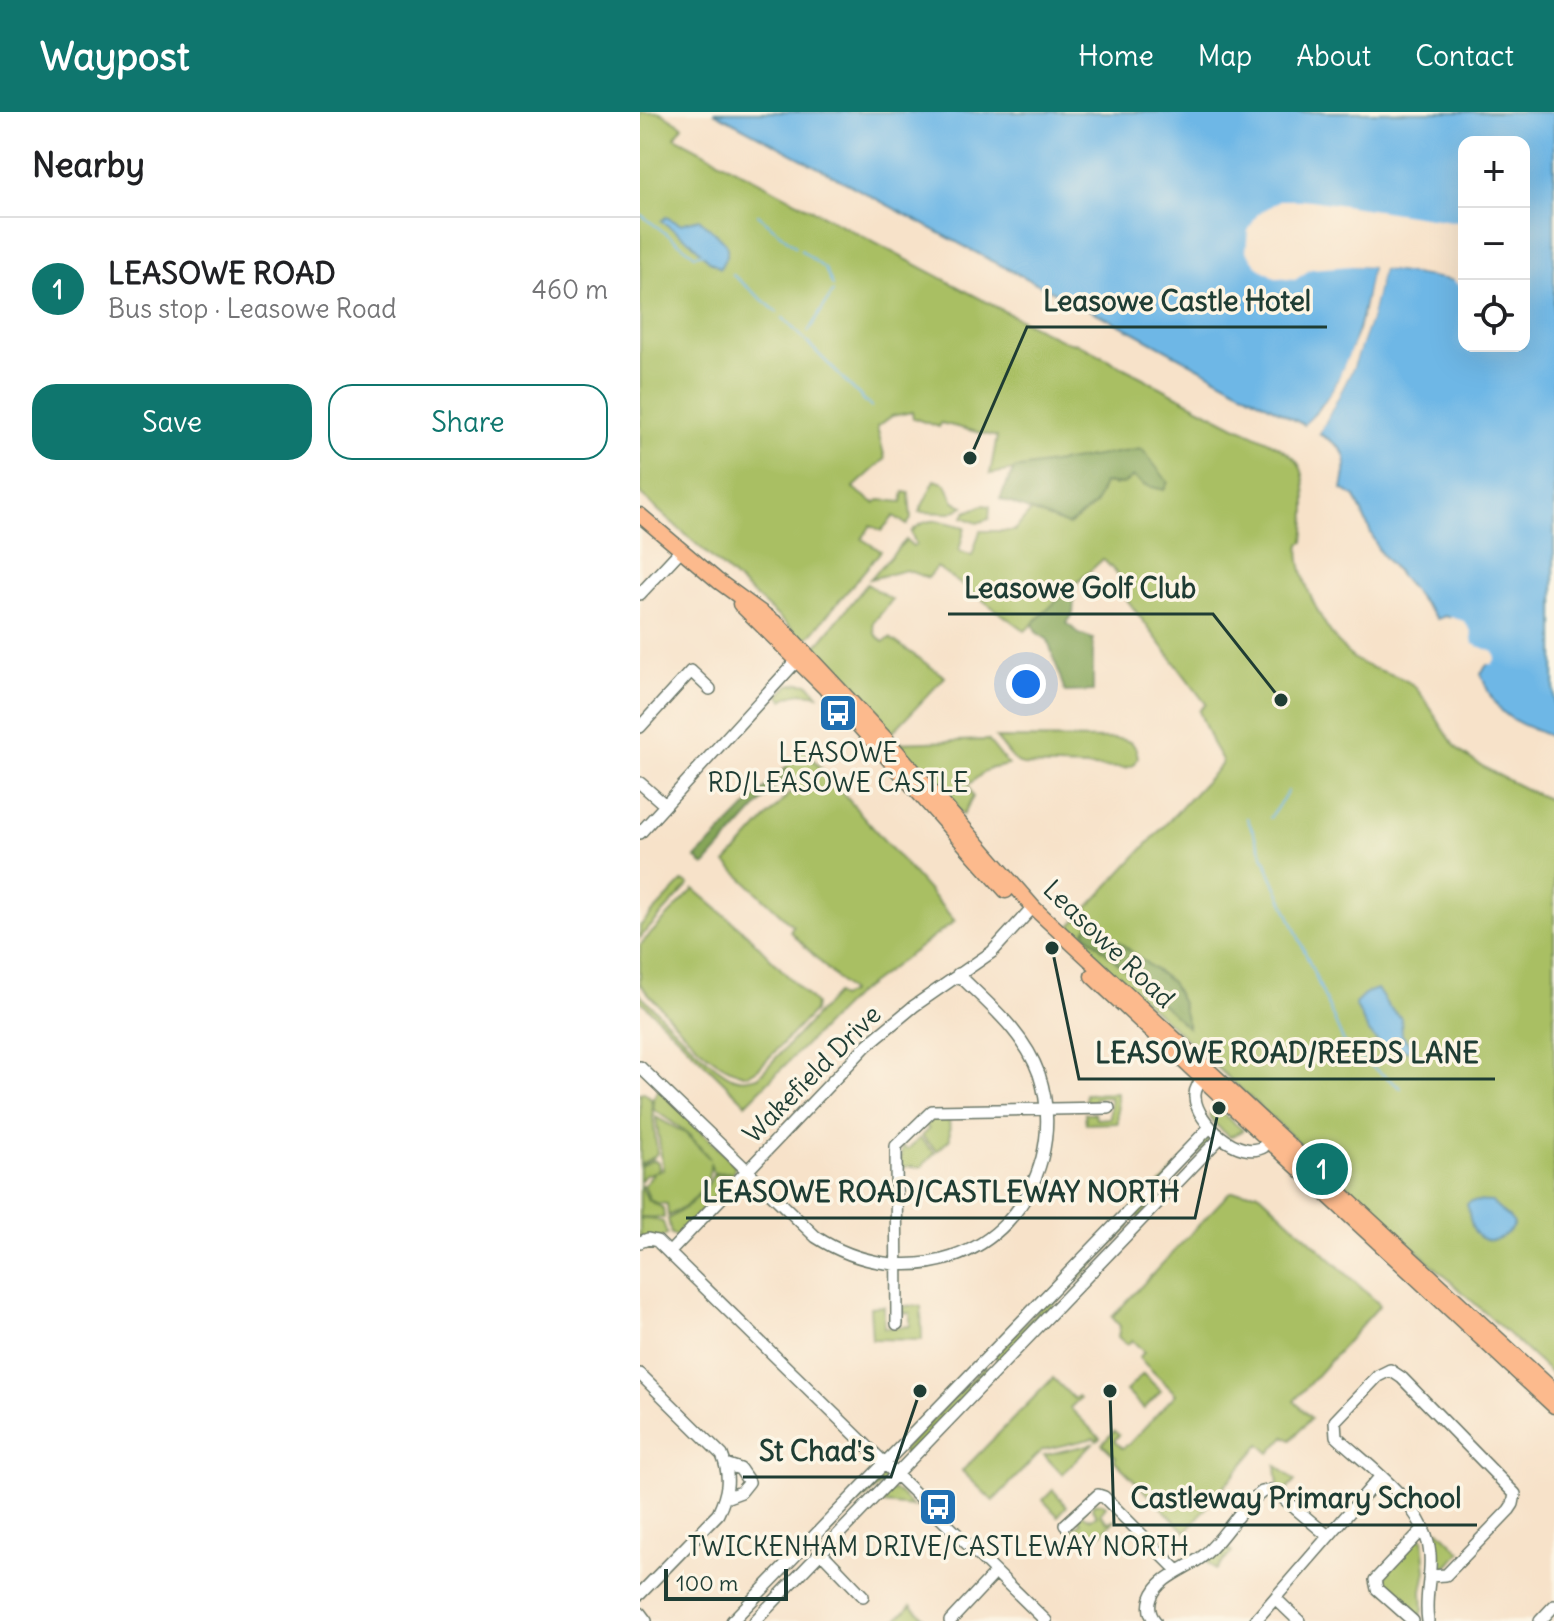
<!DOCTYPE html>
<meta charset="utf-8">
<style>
body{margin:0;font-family:Delius,sans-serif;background:#f2f2f2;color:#202124}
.controls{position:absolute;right:24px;top:24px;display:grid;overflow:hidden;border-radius:16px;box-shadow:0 8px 32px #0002}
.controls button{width:72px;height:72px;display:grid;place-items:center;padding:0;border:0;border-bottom:2px solid #e0e0e0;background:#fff;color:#202124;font:40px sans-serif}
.scale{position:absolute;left:24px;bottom:20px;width:124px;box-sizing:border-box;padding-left:8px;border:4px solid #1f3d34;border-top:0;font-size:22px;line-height:28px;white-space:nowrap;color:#1f3d34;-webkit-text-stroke:6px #fcf5e5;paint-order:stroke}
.you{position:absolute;left:386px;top:572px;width:28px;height:28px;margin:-20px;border:6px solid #fff;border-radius:50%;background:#1a73e8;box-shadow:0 0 0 12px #1a73e833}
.badge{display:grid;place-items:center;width:52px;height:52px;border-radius:50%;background:#0f766e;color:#fff;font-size:26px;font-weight:700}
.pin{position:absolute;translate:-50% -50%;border:4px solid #fff;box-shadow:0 2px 8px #0006}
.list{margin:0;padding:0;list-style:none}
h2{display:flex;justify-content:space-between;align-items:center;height:104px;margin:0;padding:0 32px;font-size:34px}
h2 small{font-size:26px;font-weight:400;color:#757577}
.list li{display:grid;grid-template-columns:52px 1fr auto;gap:24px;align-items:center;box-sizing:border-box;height:144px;padding:0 32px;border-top:2px solid #e0e0e0}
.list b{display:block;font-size:30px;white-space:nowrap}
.list p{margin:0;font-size:26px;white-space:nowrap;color:#757577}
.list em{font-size:26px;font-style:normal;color:#757577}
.actions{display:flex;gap:16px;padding:24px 32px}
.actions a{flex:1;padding:18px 0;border:2px solid #0f766e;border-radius:24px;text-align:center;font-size:28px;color:#0f766e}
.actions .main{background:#0f766e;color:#fff}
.icon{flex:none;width:44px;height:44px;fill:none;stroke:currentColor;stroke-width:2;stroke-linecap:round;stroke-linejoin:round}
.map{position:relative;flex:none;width:914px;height:1509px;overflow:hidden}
header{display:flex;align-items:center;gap:48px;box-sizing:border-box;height:112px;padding:0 40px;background:#0f766e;color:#fff}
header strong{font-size:38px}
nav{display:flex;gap:44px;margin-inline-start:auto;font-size:28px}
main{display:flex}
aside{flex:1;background:#fff}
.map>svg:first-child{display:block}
</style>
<header>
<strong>Waypost</strong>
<nav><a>Home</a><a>Map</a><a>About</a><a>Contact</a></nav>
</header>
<main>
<aside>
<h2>Nearby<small></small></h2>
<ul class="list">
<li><span class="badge">1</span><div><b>LEASOWE ROAD</b><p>Bus stop · Leasowe Road</p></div><em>460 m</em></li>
</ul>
<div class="actions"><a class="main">Save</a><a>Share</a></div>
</aside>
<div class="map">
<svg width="914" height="1509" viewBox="0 0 914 1509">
<rect width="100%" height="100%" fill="#fcf5e5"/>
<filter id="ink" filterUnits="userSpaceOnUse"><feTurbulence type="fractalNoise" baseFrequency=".0125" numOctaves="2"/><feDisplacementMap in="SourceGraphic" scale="16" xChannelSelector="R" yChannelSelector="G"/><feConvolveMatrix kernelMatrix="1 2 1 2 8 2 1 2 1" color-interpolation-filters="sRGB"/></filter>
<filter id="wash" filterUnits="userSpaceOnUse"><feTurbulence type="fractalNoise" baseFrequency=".006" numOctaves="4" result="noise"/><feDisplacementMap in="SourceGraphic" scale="32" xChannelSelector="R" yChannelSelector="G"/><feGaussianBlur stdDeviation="1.8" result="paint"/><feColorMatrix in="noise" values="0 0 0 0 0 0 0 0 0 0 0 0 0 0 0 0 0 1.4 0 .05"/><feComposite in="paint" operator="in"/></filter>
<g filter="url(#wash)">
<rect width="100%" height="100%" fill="#f7e2c9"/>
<!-- green -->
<path fill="#a9bf63" stroke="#647e4c" stroke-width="2" d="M0,0h20l23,14 -8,11 340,180 49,24 12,2c53,27 106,56 159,83 17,8 51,21 63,37 11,15 8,61 6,79l-4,2c-6,32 31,102 59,118 16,9 36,11 51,21 15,10 33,50 47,65 12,14 78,47 97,53v575l-487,-446 154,-165 1,-5 -10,-17 -13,-32 7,-7 -81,-107 -4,-19 -18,-19 -78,72 -88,-64 -9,11 -22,-8 -36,9 36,-39 7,6 3,-1 -5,-13c17,-18 31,-10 54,-5l-6,24 13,5 8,-25h34l17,-20 38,14 26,-20 9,-22 11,2 18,-9 11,9 -2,-36 -152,25 7,-37 -56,-14 -2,4 -26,-9 -1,-6 -20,4 -15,11 8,32 -32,29 21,15 6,-3 22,2 2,-10 5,1 2,26 -4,6 -13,-9 -13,15 -10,-6 -9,14 19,12 -72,86h-8l-161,-143z
M295,368l11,4 8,18 10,4 -13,7 -32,-1z
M343,393l7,1 -1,13 -12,4 -14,-6 3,-5z
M227,472l25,16 -19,23 2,11 8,8 7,-4 55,39 -54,57 -77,-85z
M160,571l9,1 9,11c-14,-3 -23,-3 -35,5l-4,-5 10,-10z
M356,626l123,1c13,2 17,5 19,19l-4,7 -9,3 -103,-3 -9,-6z
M348,628l20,25 -20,4 -20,16 5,12 -10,18 -66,-72z
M163,636l152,173 -100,74 -109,109 -106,-104v-6c19,19 73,77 94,84 8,3 15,1 24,-1l78,-83 4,4 10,-6 -60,-61 3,-5 -67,-63 71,-78 -1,-6 -11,-11z
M43,769l6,4 -49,53v-12z
M54,777l53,45 68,70 -1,7 -55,57 -11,7c-41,-7 -80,-61 -108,-91v-39z
M19,977l76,76 -2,7 -20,1 -3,-11c2,26 -20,43 -42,54l-1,-12 -11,-1 -6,-3 -6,-14 10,-14 -9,3 -5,7v-16l13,-6 5,2 1,7 -3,2 7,-1 -7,-53 29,16 25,26 -22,-26 -34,-23 -1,-12z
M4,980l7,6 6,55 -3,4 -14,7v-71z
M477,981l1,30 -32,1 -1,-11h10l1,6 14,-1v-21l-15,1 -1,4 -8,1 -1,-9z
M574,995l29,23 -13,7 -15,-13 -6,-9z
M309,1004l1,23 -13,12 -15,-15 7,-7 -4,-5 8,-7z
M564,1025l7,3 -71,77 -7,-3z
M280,1026l15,15 -14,14h-21l2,-21 5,4z
M93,1061v6l-56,58 -6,-3 -3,-15c19,-11 36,-24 45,-44z
M0,1072l8,16 15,8 1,10 -24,-1z
M590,1080h28l122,113 -86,96 17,17 -20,22 -6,-4 -15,17 -10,-9 -74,88 -72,-72 2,-3 -14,-13 12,-13 5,4 -5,6 8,7 7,-4 47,-50 -37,-36 5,-6 -12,-12 -5,5 -9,-8 2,-11 -8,-9z
M9,1106l14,4 4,12 -7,5 -20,-2v-18z
M488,1108l1,7 -51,54 -5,-3 -1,-3z
M420,1175l5,6 -64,67 -5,-1 -1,-4z
M244,1194v22l26,-2v-13h-7v-7h18l1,34 -50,-1 -2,-32z
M345,1254l4,6 -81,85 -6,-6z
M503,1262l18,17 -17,18 -18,-18z
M413,1266l21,21 4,-3 2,2 -10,10 30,30 -3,3 -3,-3 -52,12 -49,51 -31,-30z
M452,1332l-30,30 -18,-19z
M636,1353l19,16 -10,11 -7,-5z
M240,1362l6,5 -4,5 -34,28 -29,34 -3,-1 -2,-2z
M253,1378l6,3 14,14 -29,-3 -5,-4z
M413,1378l14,16 -9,10 -15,-16z
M462,1391l4,3 -6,8 8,8 8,-3 -29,28 -16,-16 10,-8 -3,-4 4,-5 9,5 6,-4 -5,-6 1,-5z
M799,1418l22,22 -17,18 -5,2c-7,-9 -3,-27 -7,-39z
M778,1426h5l3,33 -4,20 1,20 -5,7 -9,-4 4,-6 -22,-21 -5,5 -4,-5 -1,-7z
M583,1432l9,8 -16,18 -9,-8z
M271,1493l17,16h-33z"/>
<!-- forest -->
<path fill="#86a659" stroke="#527246" stroke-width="2" d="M502,337l26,33 -4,8 -20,-5 -11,-8 -10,7 -19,-1 -9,22 -27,20 -68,-26 14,-30z
M435,472l-2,30 -6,9 12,11 14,5v52l-28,1 -17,-52 -12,-8 -3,-9z
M145,656l4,4 -85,94 -8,-8z
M452,809l79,61 11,21 6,25 -104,-96z"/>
<!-- water -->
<path fill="#6eb7e6" stroke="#467a8d" stroke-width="2" d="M74,0h840v626c-41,-18 -58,-19 -73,-65l9,-12 -20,-16 -13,-25 -12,-4 -8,3 -58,-68 -24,-54 -13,-8c6,-32 8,-39 -23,-55l34,-67 18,-50 11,-48 82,13v64h60v-204h-60v103l-175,-25 -14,14 -3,15 7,10 93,8c-10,56 -24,117 -68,158l-170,-93 -144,-72z
M26,105l14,7 19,-5 26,23 2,6v7l-7,13 -12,-8 -17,-18 -30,-21z
M737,877l11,17 13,12 1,17 11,13 -3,3 -16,-4 -10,2 -16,-18 -13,-27 11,-11z
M832,1089l20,1c7,10 17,12 22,22 -7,14 -28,24 -39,8 -5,-7 -6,-20 -8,-28z"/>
<!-- pier -->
<path fill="#f7e2c9" d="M640,88h30l154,23v26l-81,-13 -51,-2 -42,-10 -11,12 -3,12 5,7 94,9 1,4 -8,40 13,-43 83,13v11l-13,-10 -69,-10 -11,48 -18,50 -34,67 -3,-2 15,-32 -9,14 -14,13 -4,-2 15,-14 17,-27 25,-58 11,-59 -20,-1 -41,3 -16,11 -20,-2 -17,-11 -12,-16 2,-20 9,-16z
M811,505l13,4 7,10 2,13 21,8 2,6 -4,6h-9l2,-3 -18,-14 -13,-24 -7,-2z"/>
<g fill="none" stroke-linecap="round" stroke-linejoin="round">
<!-- stream -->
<path stroke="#6eb7e6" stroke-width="2" d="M0,102l55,41 8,-2
M118,103l38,32
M161,138l24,19 8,17
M93,163l44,37
M143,206l88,89
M168,220l25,-40
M607,706l95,220 7,12 52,38
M630,706l18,-27"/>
</g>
</g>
<g filter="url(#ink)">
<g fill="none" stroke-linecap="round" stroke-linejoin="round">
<defs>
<path id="minor" d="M0,482l41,-44
M0,615l51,-56 19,18
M0,671l25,22
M0,721l161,-177
M0,955l176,170c87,56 198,25 226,-79 7,-28 6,-57 -3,-84 -15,-42 -50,-69 -81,-100
M566,963c-5,6 -12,13 -11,22 1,25 45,65 70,49 1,0 8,-8 9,-9
M0,1130l8,-3 9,2 389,380
M29,1141l198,-208 47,-39 78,-54 41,-45
M257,1212l-1,-178 36,-35 177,-3
M0,1262l82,81c9,22 6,38 -4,59l-78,80
M85,1352l15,5 9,13 -8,10 -16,6
M425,1413l33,-30 6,2 73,73
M181,1440l42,44
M635,1486l24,23
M0,1501l6,8
M92,1509l478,-494
M115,1509l466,-484
M310,1509l45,-48
M515,1509c-5,-6 -7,-14 -4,-23 8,-22 36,-29 52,-42 22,-18 35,-47 59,-64l9,-2 5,2 52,44
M615,1509l125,-144
M773,1509l-36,-32 -2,-9 49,-52
M788,1509c-4,-24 4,-44 2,-67 -4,-49 -61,-87 -94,-118l-1,-15 43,-45 12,-6 12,8 113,116 -2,10 -4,6 -63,65 -17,1
M900,1509l14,-15"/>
<path id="major" d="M0,403l78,66 62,45 105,112 150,171 519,482
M100,492l85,84 181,203
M452,864l462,430"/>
</defs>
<!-- minor casing -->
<use href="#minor" stroke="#6b7768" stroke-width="14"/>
<!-- major casing -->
<use href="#major" stroke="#6b7768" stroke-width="17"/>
<!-- minor -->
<use href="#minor" stroke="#fff" stroke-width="11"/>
<!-- major -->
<use href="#major" stroke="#fcba8d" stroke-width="14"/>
</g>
</g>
<!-- icons -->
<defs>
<symbol id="bus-square" viewBox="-11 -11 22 22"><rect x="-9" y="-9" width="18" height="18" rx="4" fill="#1f6fb2" stroke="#fcf5e5"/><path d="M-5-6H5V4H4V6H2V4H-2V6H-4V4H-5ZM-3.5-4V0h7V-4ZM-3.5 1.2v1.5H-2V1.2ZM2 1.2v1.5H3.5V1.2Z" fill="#fff"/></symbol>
</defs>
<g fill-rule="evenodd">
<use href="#bus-square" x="176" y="579" width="44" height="44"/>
<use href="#bus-square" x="276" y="1373" width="44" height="44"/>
</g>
<g text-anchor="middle" stroke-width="7" stroke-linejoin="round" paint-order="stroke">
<!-- poi labels -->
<g font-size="26" fill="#1f3d34" stroke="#fcf5e5">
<text x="198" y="650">LEASOWE<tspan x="198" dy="30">RD/LEASOWE CASTLE</tspan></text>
<text x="298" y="1444">TWICKENHAM DRIVE/CASTLEWAY NORTH</text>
</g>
<!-- street labels -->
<g font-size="26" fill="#1f3d34" stroke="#fcf5e5">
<text transform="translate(469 832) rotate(44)" y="9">Leasowe Road</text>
<text transform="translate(172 962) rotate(-45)" y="9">Wakefield Drive</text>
</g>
</g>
<!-- callouts -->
<path fill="none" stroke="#1f3d34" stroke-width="3" d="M330 346L387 215H687M641 588L573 502H308M412 836L439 967H855M579 996L555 1106H46M280 1279L251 1365H103M470 1279L474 1413H837"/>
<g fill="#1f3d34" stroke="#fcf5e5" stroke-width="3">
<circle cx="330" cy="346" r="8"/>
<circle cx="641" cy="588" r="8"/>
<circle cx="412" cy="836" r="8"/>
<circle cx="579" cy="996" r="8"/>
<circle cx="280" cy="1279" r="8"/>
<circle cx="470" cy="1279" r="8"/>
</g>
<g font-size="28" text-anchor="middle" font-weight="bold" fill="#1f3d34" stroke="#fcf5e5" stroke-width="7" stroke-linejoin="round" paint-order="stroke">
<text x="537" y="199">Leasowe Castle Hotel</text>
<text x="440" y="486">Leasowe Golf Club</text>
<text x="647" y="951">LEASOWE ROAD/REEDS LANE</text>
<text x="301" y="1090">LEASOWE ROAD/CASTLEWAY NORTH</text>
<text x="177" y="1349">St Chad's</text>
<text x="656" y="1396">Castleway Primary School</text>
</g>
</svg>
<div class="controls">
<button>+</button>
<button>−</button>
<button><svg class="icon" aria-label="locate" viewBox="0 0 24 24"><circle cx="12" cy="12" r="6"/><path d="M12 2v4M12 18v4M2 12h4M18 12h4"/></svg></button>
</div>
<div class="scale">100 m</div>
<div class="you"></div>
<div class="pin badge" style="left:682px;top:1057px">1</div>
</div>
</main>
